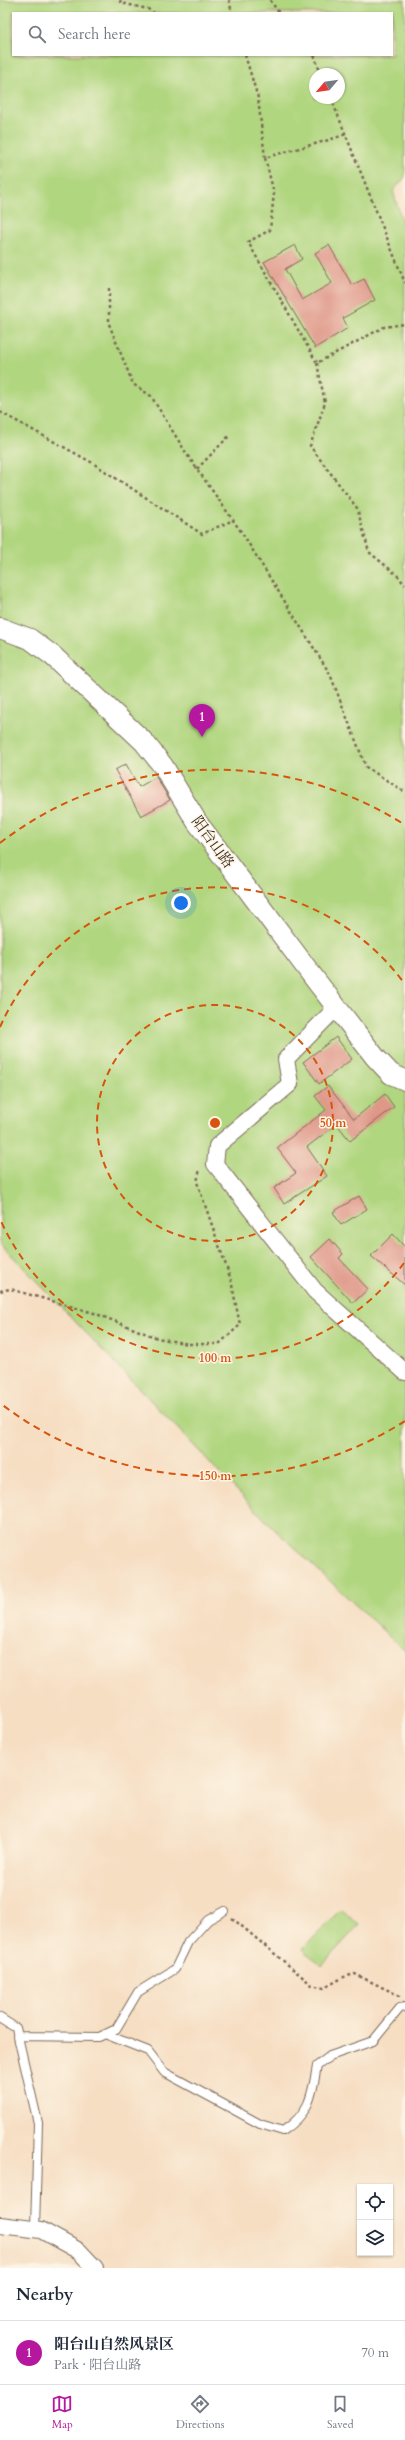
<!DOCTYPE html>
<meta charset="utf-8">
<style>
body{margin:0;font-family:Cardo,"Noto Serif SC",serif;background:#f6f6f7;color:#1f2937}
.controls{position:absolute;right:12px;bottom:12px;display:grid;overflow:hidden;border-radius:0px;box-shadow:0 1px 3px #0004}
.controls button{width:36px;height:36px;display:grid;place-items:center;padding:0;border:0;border-bottom:1px solid #e0e1e3;background:#fff;color:#1f2937;font:20px sans-serif}
.compass{position:absolute;left:309px;top:68px;width:36px;height:36px;border-radius:50%;background:#fff;box-shadow:0 1px 3px #0004;rotate:241deg}
.you{position:absolute;left:181px;top:903px;width:14px;height:14px;margin:-10px;border:3px solid #fff;border-radius:50%;background:#1a73e8;box-shadow:0 0 0 6px #1a73e833}
.badge{display:grid;place-items:center;width:26px;height:26px;border-radius:50%;background:#b5179e;color:#fff;font-size:13px;font-weight:700}
.pin{position:absolute;translate:-50% -33px;filter:drop-shadow(0 1px 2px #0008)}
.pin::after{content:'';position:absolute;top:21px;width:14px;height:12px;background:inherit;clip-path:polygon(0 0,100% 0,50% 100%)}
.list{margin:0;padding:0;list-style:none}
h2{display:flex;justify-content:space-between;align-items:center;height:52px;margin:0;padding:0 16px;font-size:17px}
h2 small{font-size:13px;font-weight:400;color:#747a83}
.list li{display:grid;grid-template-columns:26px 1fr auto;gap:12px;align-items:center;box-sizing:border-box;height:64px;padding:0 16px;border-top:1px solid #e0e1e3}
.list b{display:block;font-size:15px;white-space:nowrap}
.list p{margin:0;font-size:13px;white-space:nowrap;color:#747a83}
.list em{font-size:13px;font-style:normal;color:#747a83}
.icon{flex:none;width:22px;height:22px;fill:none;stroke:currentColor;stroke-width:2;stroke-linecap:round;stroke-linejoin:round}
.map{position:relative;flex:none;width:405px;height:2268px;overflow:hidden}
.search{position:absolute;background:#fff;box-shadow:0 1px 3px #0004;left:12px;right:12px;top:12px;height:44px;display:flex;align-items:center;gap:10px;box-sizing:border-box;padding:0 14px;border-radius:0px;color:#747a83;font-size:15px}
.sheet{height:116px;background:#fff}
nav{display:flex;justify-content:space-around;align-items:center;box-sizing:border-box;height:56px;border-top:1px solid #e0e1e3;background:#fff;font-size:11px;color:#747a83}
nav a{display:grid;justify-items:center;gap:2px}
nav .on{color:#b5179e}
.map>svg:first-child{display:block}
</style>
<div class="map">
<svg width="405" height="2268" viewBox="0 0 405 2268">
<rect width="100%" height="100%" fill="#fcf5e5"/>
<filter id="ink" filterUnits="userSpaceOnUse"><feTurbulence type="fractalNoise" baseFrequency=".025" numOctaves="2"/><feDisplacementMap in="SourceGraphic" scale="8" xChannelSelector="R" yChannelSelector="G"/><feConvolveMatrix kernelMatrix="1 2 1 2 8 2 1 2 1" color-interpolation-filters="sRGB"/></filter>
<filter id="wash" filterUnits="userSpaceOnUse"><feTurbulence type="fractalNoise" baseFrequency=".012" numOctaves="4" result="noise"/><feDisplacementMap in="SourceGraphic" scale="16" xChannelSelector="R" yChannelSelector="G"/><feGaussianBlur stdDeviation="0.9" result="paint"/><feColorMatrix in="noise" values="0 0 0 0 0 0 0 0 0 0 0 0 0 0 0 0 0 1.4 0 .05"/><feComposite in="paint" operator="in"/></filter>
<g filter="url(#wash)">
<rect width="100%" height="100%" fill="#f6dec3"/>
<!-- green -->
<path fill="#b0d67f" stroke="#76804e" fill-rule="evenodd" d="M0,0h405v177l-12,14 12,40v1420l-134,-125 -271,-283zM13,13h379v42h-379zM315,74h24v24h-24z
M341,1909l18,16 -38,41 -18,-17z"/>
<g id="blocks">
<!-- building -->
<path fill="#df9788" d="M295,245l7,14 -17,10 17,31 30,-17 -17,-30 14,-8 23,40 12,-6 11,21 -32,18 5,10 -33,20 -51,-86z
M126,764l13,23 17,-10 14,23 -29,16 -26,-46z
M336,1037l16,22 -33,25 -16,-22z
M328,1086l26,33 31,-25 9,13 -44,34 -13,-17 -30,23 20,29 -43,28 -10,-16 22,-15 -19,-25 49,-38 -11,-14z
M359,1196l8,13 -26,16 -8,-13z
M393,1234l12,13v38l-34,-29z
M330,1239l13,15 -4,4 29,31 -15,14 -42,-46z"/>
</g>
</g>
<g filter="url(#ink)">
<use href="#blocks" fill-opacity="0" stroke="#7c6958" stroke-width="1"/>
<g fill="none" stroke-linecap="round" stroke-linejoin="round">
<defs>
<path id="service" d="M0,2018l16,10 22,95 -3,106
M105,2034l43,17 16,21 96,52 23,7c27,-18 29,-35 34,-65l13,-10 43,-15 27,-33 5,-1
M17,2036l82,1 17,-8 22,-37 37,-23 13,-27 20,-22 16,-9"/>
<path id="minor" d="M336,1008l-50,51 4,25 -73,62 -2,18 100,127 90,81
M0,2225l41,5 38,21 16,17"/>
<path id="tertiary" d="M0,628l30,11 23,17 91,86 19,24 34,56 120,160 58,75 16,17 14,6"/>
</defs>
<!-- service casing -->
<use href="#service" stroke="#7c6958" stroke-width="10"/>
<!-- minor casing -->
<use href="#minor" stroke="#7c6958" stroke-width="18"/>
<!-- tertiary casing -->
<use href="#tertiary" stroke="#7c6958" stroke-width="22"/>
<!-- path -->
<path stroke="#7c6958" stroke-width="2.5" stroke-dasharray="3 3" stroke-linecap="butt" d="M120,0l1,3 27,6 6,4
M229,0l3,13
M270,0l9,13
M245,55l13,43 7,60c27,-9 55,-14 81,-24
M314,55l7,19
M331,98l74,185
M265,158l9,35 -4,37 -22,12 69,121 67,-36 21,-3
M109,288v36l24,60 18,12 37,60 54,77 88,141 36,93 39,25
M317,363l8,40 -15,43 47,62 12,44 28,23 8,10
M0,412l91,50 111,72 31,-14
M197,469l32,-33
M0,1291l10,-2 84,24 63,25 32,6h30l21,-19 -9,-45 -34,-98 3,-13
M232,1918l80,67 12,3 20,-11 11,-3 45,22"/>
<!-- service -->
<use href="#service" stroke="#fff" stroke-width="8"/>
<!-- minor -->
<use href="#minor" stroke="#fff" stroke-width="16"/>
<!-- tertiary -->
<use href="#tertiary" stroke="#fff" stroke-width="20"/>
</g>
</g>
<!-- distance rings -->
<g fill="none" stroke="#d7540e" stroke-width="2" stroke-dasharray="7 5">
<circle cx="215" cy="1123" r="118"/>
<path d="M404 1263A235 235 0 0 1 0 1219M0 1027A235 235 0 0 1 404 983"/>
<path d="M405 1421A353 353 0 0 1 0 1403M0 843A353 353 0 0 1 405 825"/>
</g>
<g text-anchor="middle" stroke-width="3" stroke-linejoin="round" paint-order="stroke">
<!-- street labels -->
<g font-size="15" fill="#3b2a1e" stroke="#fcf5e5">
<text transform="translate(213 842) rotate(54)" y="5">阳台山路</text>
</g>
</g>
<circle cx="215" cy="1123" r="6" fill="#d7540e" stroke="#fcf5e5" stroke-width="2"/>
<g font-size="12" text-anchor="middle" font-weight="bold" fill="#d7540e" stroke="#fcf5e5" stroke-width="3" stroke-linejoin="round" paint-order="stroke">
<text x="333" y="1127">50 m</text>
<text x="215" y="1362">100 m</text>
<text x="215" y="1480">150 m</text>
</g>
</svg>
<div class="controls">
<button><svg class="icon" aria-label="locate" viewBox="0 0 24 24"><circle cx="12" cy="12" r="6"/><path d="M12 2v4M12 18v4M2 12h4M18 12h4"/></svg></button>
<button><svg class="icon" aria-label="layers" viewBox="0 0 24 24"><path d="M12 4l9 5-9 5-9-5zM3 14l9 5 9-5"/></svg></button>
</div>
<svg class="compass" viewBox="-18 -18 36 36"><path d="M0-13l5 13h-10z" fill="#e53935"/><path d="M0 13l5-13h-10z" fill="#747a83"/></svg>
<div class="you"></div>
<div class="pin badge" style="left:202px;top:737px">1</div>
<div class="search"><svg class="icon" aria-label="search" viewBox="0 0 24 24"><circle cx="10" cy="10" r="6"/><path d="M15 15l6 6"/></svg>Search here</div>
</div>
<section class="sheet">
<h2>Nearby<small></small></h2>
<ul class="list">
<li><span class="badge">1</span><div><b>阳台山自然风景区</b><p>Park · 阳台山路</p></div><em>70 m</em></li>
</ul>
</section>
<nav>
<a class="on"><svg class="icon" aria-label="map" viewBox="0 0 24 24"><path d="M3 6l6-2 6 2 6-2v14l-6 2-6-2-6 2zM9 4v14M15 6v14"/></svg>Map</a>
<a><svg class="icon" aria-label="directions" viewBox="0 0 24 24"><path d="M12 3l9 9-9 9-9-9zM9 14v-3h6M13 9l2 2-2 2"/></svg>Directions</a>
<a><svg class="icon" aria-label="saved" viewBox="0 0 24 24"><path d="M7 4h10v16l-5-4-5 4z"/></svg>Saved</a>
</nav>
